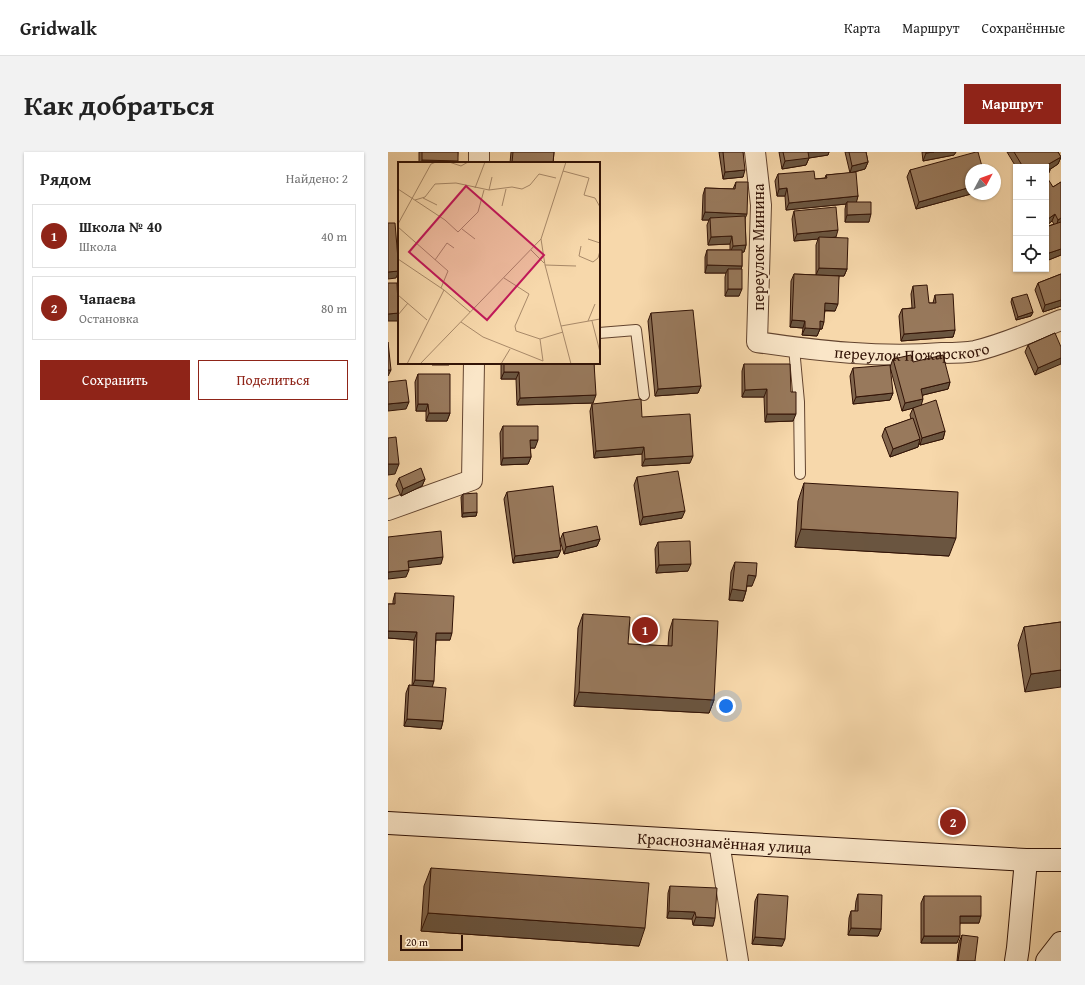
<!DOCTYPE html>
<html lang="ru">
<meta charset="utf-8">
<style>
body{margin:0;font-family:"Gentium Book Plus",serif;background:#f2f2f2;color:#222}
.controls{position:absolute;right:12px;top:12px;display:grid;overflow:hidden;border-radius:0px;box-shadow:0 1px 3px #0004}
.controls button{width:36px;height:36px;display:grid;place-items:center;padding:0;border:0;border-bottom:1px solid #e0e0e0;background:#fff;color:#222;font:20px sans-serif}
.compass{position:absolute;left:577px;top:12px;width:36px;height:36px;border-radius:50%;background:#fff;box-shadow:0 1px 3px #0004;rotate:49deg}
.scale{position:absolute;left:12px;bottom:10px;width:63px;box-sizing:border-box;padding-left:4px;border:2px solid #321306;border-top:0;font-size:11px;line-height:14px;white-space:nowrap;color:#321306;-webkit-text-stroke:3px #fae6c8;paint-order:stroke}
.you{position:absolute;left:338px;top:554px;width:14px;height:14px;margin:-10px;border:3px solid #fff;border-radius:50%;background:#1a73e8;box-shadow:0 0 0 6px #1a73e833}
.badge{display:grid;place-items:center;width:26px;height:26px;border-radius:50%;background:#8f2418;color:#fff;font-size:13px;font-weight:700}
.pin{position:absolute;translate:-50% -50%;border:2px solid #fff;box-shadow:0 1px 4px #0006}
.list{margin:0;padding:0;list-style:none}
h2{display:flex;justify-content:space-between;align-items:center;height:52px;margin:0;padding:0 16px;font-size:17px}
h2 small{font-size:13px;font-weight:400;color:#767676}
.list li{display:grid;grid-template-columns:26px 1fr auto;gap:12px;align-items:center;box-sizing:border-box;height:64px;margin:0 8px 8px;padding:0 8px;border:1px solid #e0e0e0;border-radius:0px}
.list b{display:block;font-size:15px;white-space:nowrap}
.list p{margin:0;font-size:13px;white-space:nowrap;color:#767676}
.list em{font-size:13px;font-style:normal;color:#767676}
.actions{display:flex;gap:8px;padding:12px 16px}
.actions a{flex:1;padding:9px 0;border:1px solid #8f2418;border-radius:0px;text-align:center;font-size:14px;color:#8f2418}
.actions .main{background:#8f2418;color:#fff}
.icon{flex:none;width:22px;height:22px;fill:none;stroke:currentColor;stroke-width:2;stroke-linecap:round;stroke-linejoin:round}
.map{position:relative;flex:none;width:673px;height:809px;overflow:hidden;border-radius:0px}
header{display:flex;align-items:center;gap:24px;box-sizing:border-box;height:56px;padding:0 20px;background:#fff;border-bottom:1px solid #e0e0e0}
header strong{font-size:19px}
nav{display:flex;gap:22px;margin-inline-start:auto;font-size:14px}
.intro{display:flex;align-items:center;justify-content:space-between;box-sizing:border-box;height:96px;padding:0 24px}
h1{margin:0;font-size:28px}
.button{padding:10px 18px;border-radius:0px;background:#8f2418;color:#fff;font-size:14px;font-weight:700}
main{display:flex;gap:24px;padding:0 24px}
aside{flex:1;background:#fff;border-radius:0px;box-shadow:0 1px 3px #0004}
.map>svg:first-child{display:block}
</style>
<header>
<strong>Gridwalk</strong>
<nav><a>Карта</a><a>Маршрут</a><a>Сохранённые</a></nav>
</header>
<div class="intro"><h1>Как добраться</h1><a class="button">Маршрут</a></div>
<main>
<aside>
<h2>Рядом<small>Найдено: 2</small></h2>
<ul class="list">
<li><span class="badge">1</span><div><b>Школа № 40</b><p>Школа</p></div><em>40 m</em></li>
<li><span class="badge">2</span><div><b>Чапаева</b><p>Остановка</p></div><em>80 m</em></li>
</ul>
<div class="actions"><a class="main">Сохранить</a><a>Поделиться</a></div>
</aside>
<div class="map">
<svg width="673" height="809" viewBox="0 0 673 809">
<rect width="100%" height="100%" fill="#f7d8ab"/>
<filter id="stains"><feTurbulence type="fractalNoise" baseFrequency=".005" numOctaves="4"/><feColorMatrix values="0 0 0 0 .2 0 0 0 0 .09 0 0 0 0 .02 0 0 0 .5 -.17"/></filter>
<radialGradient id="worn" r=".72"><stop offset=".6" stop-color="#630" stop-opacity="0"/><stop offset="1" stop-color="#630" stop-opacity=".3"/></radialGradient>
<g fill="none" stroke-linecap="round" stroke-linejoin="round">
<defs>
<path id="lane" d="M211,181l37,-3 8,65
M406,196l5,54 1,72"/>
<g id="street">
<path id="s1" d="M367,0l6,53 -4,137c61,9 124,16 185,11 11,0 23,0 33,-2 30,-7 58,-20 86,-31"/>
<path d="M91,11v-11"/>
<path d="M0,358l84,-30 2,-117"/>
<path d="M331,690l19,119"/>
</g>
<g id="secondary">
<path id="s2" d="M0,671l638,37h35"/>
<path d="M628,809l2,-13 8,-88"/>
<path d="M659,809l14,-18"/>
</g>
</defs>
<!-- lane casing -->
<use href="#lane" stroke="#63442f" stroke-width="12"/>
<!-- street casing -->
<use href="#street" stroke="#63442f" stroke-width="22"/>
<!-- secondary casing -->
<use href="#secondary" stroke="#321306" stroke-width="24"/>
<!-- lane -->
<use href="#lane" stroke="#fae6c8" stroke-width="10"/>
<!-- street -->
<use href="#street" stroke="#fae6c8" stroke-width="20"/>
<!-- secondary -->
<use href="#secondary" stroke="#fae6c8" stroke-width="22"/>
</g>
<!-- wall -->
<path fill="#83684f" stroke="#321306" d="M31,0h39l-1,11h-38z
M123,0h43l-1,11h-43z
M331,0h24v25l-20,2z
M391,0h50l-1,3 -19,3 -3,7 -24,4z
M457,0h21l2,10 -3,7 -14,4 7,23 -2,6 13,20h-24v-13l1,-5 -60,6 -1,-14h-8l-2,-15 3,-7 37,5 10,-1 1,-3 24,-2z
M534,0h34l-2,3 -31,6z
M619,0h51l3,5 -3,7 -9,6h1l-3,7 -1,-10h-30z
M522,18h61v24l-55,15 -9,-32z
M658,29l7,6 8,-5v73l-15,6v-34l8,-3 -2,-3 -6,5z
M348,30l9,36 1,27 -2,7h-2v14l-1,3 -2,27h-14v-19l1,-4h-21v-16l2,-7h23v-6l-22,1 -1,-20 2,-5h-7l1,-25 2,-7 28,1z
M406,59l42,26 -4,1 15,31 -3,7h-5l-4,35h-10l-3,18h-2l-3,7 -15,-1 1,-7 -13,-1 1,-46 3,-7 22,1v-30l2,-6 -24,2 -2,-22z
M673,122v32l-18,6 -8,-22 3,-7z
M525,134l16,17h4l2,-8 20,35 -2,7 -52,4 -2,-25 3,-7 10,-1 -1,-14z
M624,146l21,14 -2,4 -15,4 -5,-18z
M263,161l50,73 -3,7 -43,3 -7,-75z
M667,181l-20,42 -10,-23 3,-7z
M505,207l20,3 37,20 -2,7 -25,6 -2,10 24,26 -2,8 -23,6 -1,-2 -1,4 -28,10 -8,-21 3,-8 26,-9 -1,-4 3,-7 -11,3 -12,-44z
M113,211h93l-1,40 -76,2 -1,-26h-15z
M356,212l47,28 2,29 -28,1 -1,-25h-22v-26z
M465,216l40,25 -3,7 -37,4 -3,-28z
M30,222l32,39 -3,8h-21v-10h-10l-1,-29z
M204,252l50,13 48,46 -48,3v-12l-48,4 -4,-47z
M115,274l32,22h-5l1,9 -3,7 -27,1 -1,-32z
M249,325l45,41 -42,7 -6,-40z
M11,326l26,1 -3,7 -21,10 -5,-11z
M416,331l145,73 -154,-9 3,-46z
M119,340l51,65 -45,6 -9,-64z
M75,342l14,18 -1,4 -14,1 -1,-20z
M175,381l37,6 -3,7 -33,8 -4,-14z
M270,390l30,29 -32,2 -1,-24z
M347,410l17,24h-5l-1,5 -3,10 -14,-1 2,-28z
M7,441l55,47h-14l-4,47 11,34 -2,8 -37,-3 2,-33 3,-8 3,1 2,-46 -26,-2v-34h5v-3z
M195,462l45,30 40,2 1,-14 4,-13 41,81 -5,13 -135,-7 4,-78z
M673,470l-36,70 -7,-47 6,-18z
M43,716l208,78 -218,-15 3,-45z
M282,734l43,40 -20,-1 -1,-6 -25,-1 1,-25z
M370,742l24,52 -30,-2 3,-43z
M470,742l23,35 -3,7 -30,-1 1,-17 2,-7h4l1,-10z
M536,744l55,27h-19l-3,20h-36v-40z
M574,783l13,26h-18l2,-19z"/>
<!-- shaded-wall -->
<path fill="#6a5540" stroke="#321306" d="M420,0h21l-1,3 -19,3 -3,7 -24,4 3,-8z
M546,0h22l-2,3 -31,6 3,-8z
M673,5l-3,7 -12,8 1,-7z
M34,8l36,1 -1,2h-36z
M480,10l-3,7 -15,4 2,-7z
M357,18l-2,7 -20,2 2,-7z
M662,18l-3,7 -1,1v-6z
M583,35v7l-55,15 3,-7z
M399,36l-2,8h-8l2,-7z
M470,44l-2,8 -9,-2 -1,2 -60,6 3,-7z
M317,60l42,2 -3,7 -34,-3 -1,2h-7z
M483,62l-2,8h-24l2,-7z
M667,62l-3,7 -6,5 2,-7z
M673,66v5l-5,4 2,-7z
M450,78l-2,7 -17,2v-2l-1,2 -24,2 3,-7z
M344,84l-2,8 -22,1 3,-8z
M358,93l-2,7 -14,1 3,-7z
M673,97v6l-15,6v-7z
M319,113l35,1 -2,7 -12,-4 -2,4h-21z
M431,116l28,1 -3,7 -28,-1z
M11,119l-3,7 -8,1v-7z
M340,137h14l-3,7h-14z
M673,148v6l-18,6 2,-7z
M437,151l13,1 -3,7 -13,-1z
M645,160l-2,4 -15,4 2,-3z
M11,161v8h-11v-7z
M404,168l13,1 -2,7 -13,-1z
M432,169l4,1 -2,7h-2l-3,7 -15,-1 3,-7z
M567,178l-2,7 -52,4 3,-7z
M673,206v6l-26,11 3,-7z
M45,211h16v2h-17z
M0,218h3l-3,6z
M116,220h15l-3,7h-15z
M562,230l-2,7 -29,7 2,-7z
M313,234l-3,7 -43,3 3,-7z
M379,237l-3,8h-22l3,-7z
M505,241l-3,7 -37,4 3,-7z
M208,243l-3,8 -76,2 3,-7z
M535,247l-2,7 -19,5 3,-8z
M21,250l-3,7 -18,2v-7z
M30,252h10l-2,7h-10z
M41,261h21l-3,8h-21z
M379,262h29l-3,7 -28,1z
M557,279l-2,8 -23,6 2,-7z
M532,287l-2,8 -28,10 3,-8z
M142,288h8l-3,8h-7z
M256,295l-2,7 -48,4 2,-7z
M305,304l-3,7 -48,3 3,-7z
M143,305l-3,7 -27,1 2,-7z
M0,312h11l-4,10 -7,1z
M37,327l-3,7 -21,10 2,-7z
M297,359l-3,7 -42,7 3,-8z
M89,360l-1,4 -14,1 1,-4z
M413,377l155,9 -7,18 -154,-9z
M212,387l-3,7 -33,8 2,-7z
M173,398l-3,7 -45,6 2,-7z
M55,405l-2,7 -36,4 3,-7z
M303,412l-3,7 -32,2 3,-8z
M21,418l-3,7 -18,2v-7z
M360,423l8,1 -4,10h-8z
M344,437l14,2 -3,10 -14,-1z
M0,479l29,1 -3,8 -26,-2z
M48,481h16l-2,7h-16z
M673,518v17l-36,5 6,-18z
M27,528l19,1 -2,7 -20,-1z
M191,540l135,8 -5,13 -135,-7z
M19,567l36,2 -2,8 -37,-3z
M281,759l26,1 -3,7 -25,-1z
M40,761l217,15 -6,18 -218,-15z
M572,764h21l-2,7h-22z
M308,765l19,1 -2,8 -20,-1z
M463,776l30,1 -3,7 -30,-1z
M536,784h36l-3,7h-36z
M367,785l30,2 -3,7 -30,-2z"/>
<!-- building -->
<path fill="#98795c" stroke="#321306" d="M34,0h36v9l-36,-1z
M125,0h41l-1,11h-41z
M335,0h20l2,18 -20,2z
M395,0h25l1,6 -24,3z
M461,0h17l2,10 -16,4z
M538,0h8l-8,1z
M588,0h2l5,18h-12v17l-52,15 -9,-32z
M626,0h44l3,5 -14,8 3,5 -4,2v-5h-23z
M426,19l1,8 12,-1 -1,-3 30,-3 2,24 -69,7 -2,-15 -8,1 -1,-15z
M660,27l5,8 8,-5v36l-3,2 -3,-6 -7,5 -2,-3v-35z
M348,30h12l-1,32 -42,-2v-24l30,1z
M459,50h24v12l-24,1z
M448,55l2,23 -41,4 -3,-23z
M357,64l1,29 -13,1 -1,-10 -21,1 -1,-19z
M673,70v27l-15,5v-27z
M0,71h7l4,48 -11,1z
M431,85l29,1 -1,31 -28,-1z
M319,98h35v16l-35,-1z
M340,117h14v20h-14z
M406,122l45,2 -1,28 -13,-1 -1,19 -4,-1v8l-15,-1v-7l-13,-1z
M673,122v26l-16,5 -7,-22z
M0,131h9l1,21 1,-1v10l-11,1z
M539,133l2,18h7l-1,-8 18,-1 2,36 -51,4 -2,-25 13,-1 -2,-22z
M639,142l6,18 -15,5 -6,-19z
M305,158l8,76 -43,3 -7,-76z
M667,181l6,14v11l-23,10 -10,-23z
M0,190l3,28h-3z
M523,203l2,7 30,-7 7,27 -29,7 2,10 -18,4 -12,-44z
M116,211h90l2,32 -76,3 -1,-26h-15z
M356,212h46l1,28h5v22h-29v-25l-22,1z
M502,213l3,28 -37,4 -3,-29z
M30,222h32v39h-21l-1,-9h-10z
M18,228l3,22 -21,2v-22z
M253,247l1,18 48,-3 3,42 -48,3 -1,-12 -48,4 -4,-47z
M548,248l9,31 -23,7 -9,-30z
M525,266l7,21 -27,10 -8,-21z
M115,274h35v14h-8l1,17 -28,1z
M8,285l3,27h-11v-26z
M33,316l4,11 -22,10 -4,-11z
M290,319l7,40 -42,6 -6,-40z
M416,331l154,9 -2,46 -155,-9z
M165,334l8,64 -46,6 -8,-64z
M89,341v19l-14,1v-19z
M209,374l3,13 -34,8 -3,-14z
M53,379l2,26 -35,4 1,9 -21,2v-35z
M302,389l1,23 -32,1 -1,-23z
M347,410l22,1 -1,13 -8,-1 -2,16 -14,-2z
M7,441l59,3 -2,37h-16l-2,48 -19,-1 2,-48 -29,-1v-27h7z
M195,462l47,3 -2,27 44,2 1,-27 45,2 -4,79 -135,-8z
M673,470v48l-30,4 -7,-47z
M21,533l37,3 -3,33 -36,-2z
M43,716l218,15 -4,45 -217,-15z
M282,734l47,2 -2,30 -19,-1 -1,-5 -26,-1z
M370,742l30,2 -3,43 -30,-2z
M470,742l24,1 -1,34 -30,-1v-17h7z
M536,744h57v20h-21v20h-36z
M574,783l16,2 -3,24h-17z"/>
<g text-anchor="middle" stroke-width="4" stroke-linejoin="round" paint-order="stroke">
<!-- street labels -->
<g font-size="16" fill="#321306" stroke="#fae6c8">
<text transform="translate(370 95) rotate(-90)" y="6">переулок Минина</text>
<text dy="6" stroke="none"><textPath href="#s1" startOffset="346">переулок Пожарского</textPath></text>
<text dy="6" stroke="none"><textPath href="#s2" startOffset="337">Краснознамённая улица</textPath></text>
</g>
</g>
<!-- overview -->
<g transform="translate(10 10)">
<rect width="202" height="202" fill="#f7d8ab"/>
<path fill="none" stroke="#a88969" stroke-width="1" d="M51,0l12,4 7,-4M165,9l26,7 -5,17 11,3 5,9M77,26l10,-26M0,27l47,31 13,12 20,-20 6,-22M91,28l3,-13M25,36l14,7M17,38l10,-3 10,-13 21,-1 33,7 23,-3 10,2 8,-4 9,-11 17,4M104,44l4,-17M0,62l33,-60 5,-2M0,65l50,44 -7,17M64,67l13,10M143,77l4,26 26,99M190,77l12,4M183,84l-2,10 14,6 5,-4 2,-7M133,88l13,13M0,97l46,31 26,22M37,98l12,-17 7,5M147,103l31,1M106,116l25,16 -14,32 1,5 24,8M0,133l29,25M0,153l10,-12M190,159l7,-17M194,159l8,31M63,160l22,15 60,24 -3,-22 23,-7M163,164l39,-7M9,202l37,-74M22,202l121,-125 25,-77M103,202l9,-15"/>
<path fill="#c2185b" fill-opacity="0.15" stroke="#c2185b" stroke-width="2" d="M68,24l78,69 -57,65 -78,-68z"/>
<rect width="202" height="202" fill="none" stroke="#321306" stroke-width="2"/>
</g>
<rect width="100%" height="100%" filter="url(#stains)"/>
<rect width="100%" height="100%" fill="url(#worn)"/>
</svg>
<div class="controls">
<button>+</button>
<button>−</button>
<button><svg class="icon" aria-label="locate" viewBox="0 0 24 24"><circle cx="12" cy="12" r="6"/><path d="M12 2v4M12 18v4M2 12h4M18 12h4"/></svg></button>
</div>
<svg class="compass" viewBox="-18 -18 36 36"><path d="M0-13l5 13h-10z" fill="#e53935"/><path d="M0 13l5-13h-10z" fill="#767676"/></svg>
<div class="scale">20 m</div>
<div class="you"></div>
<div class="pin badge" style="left:257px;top:478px">1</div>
<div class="pin badge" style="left:565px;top:670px">2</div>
</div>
</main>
